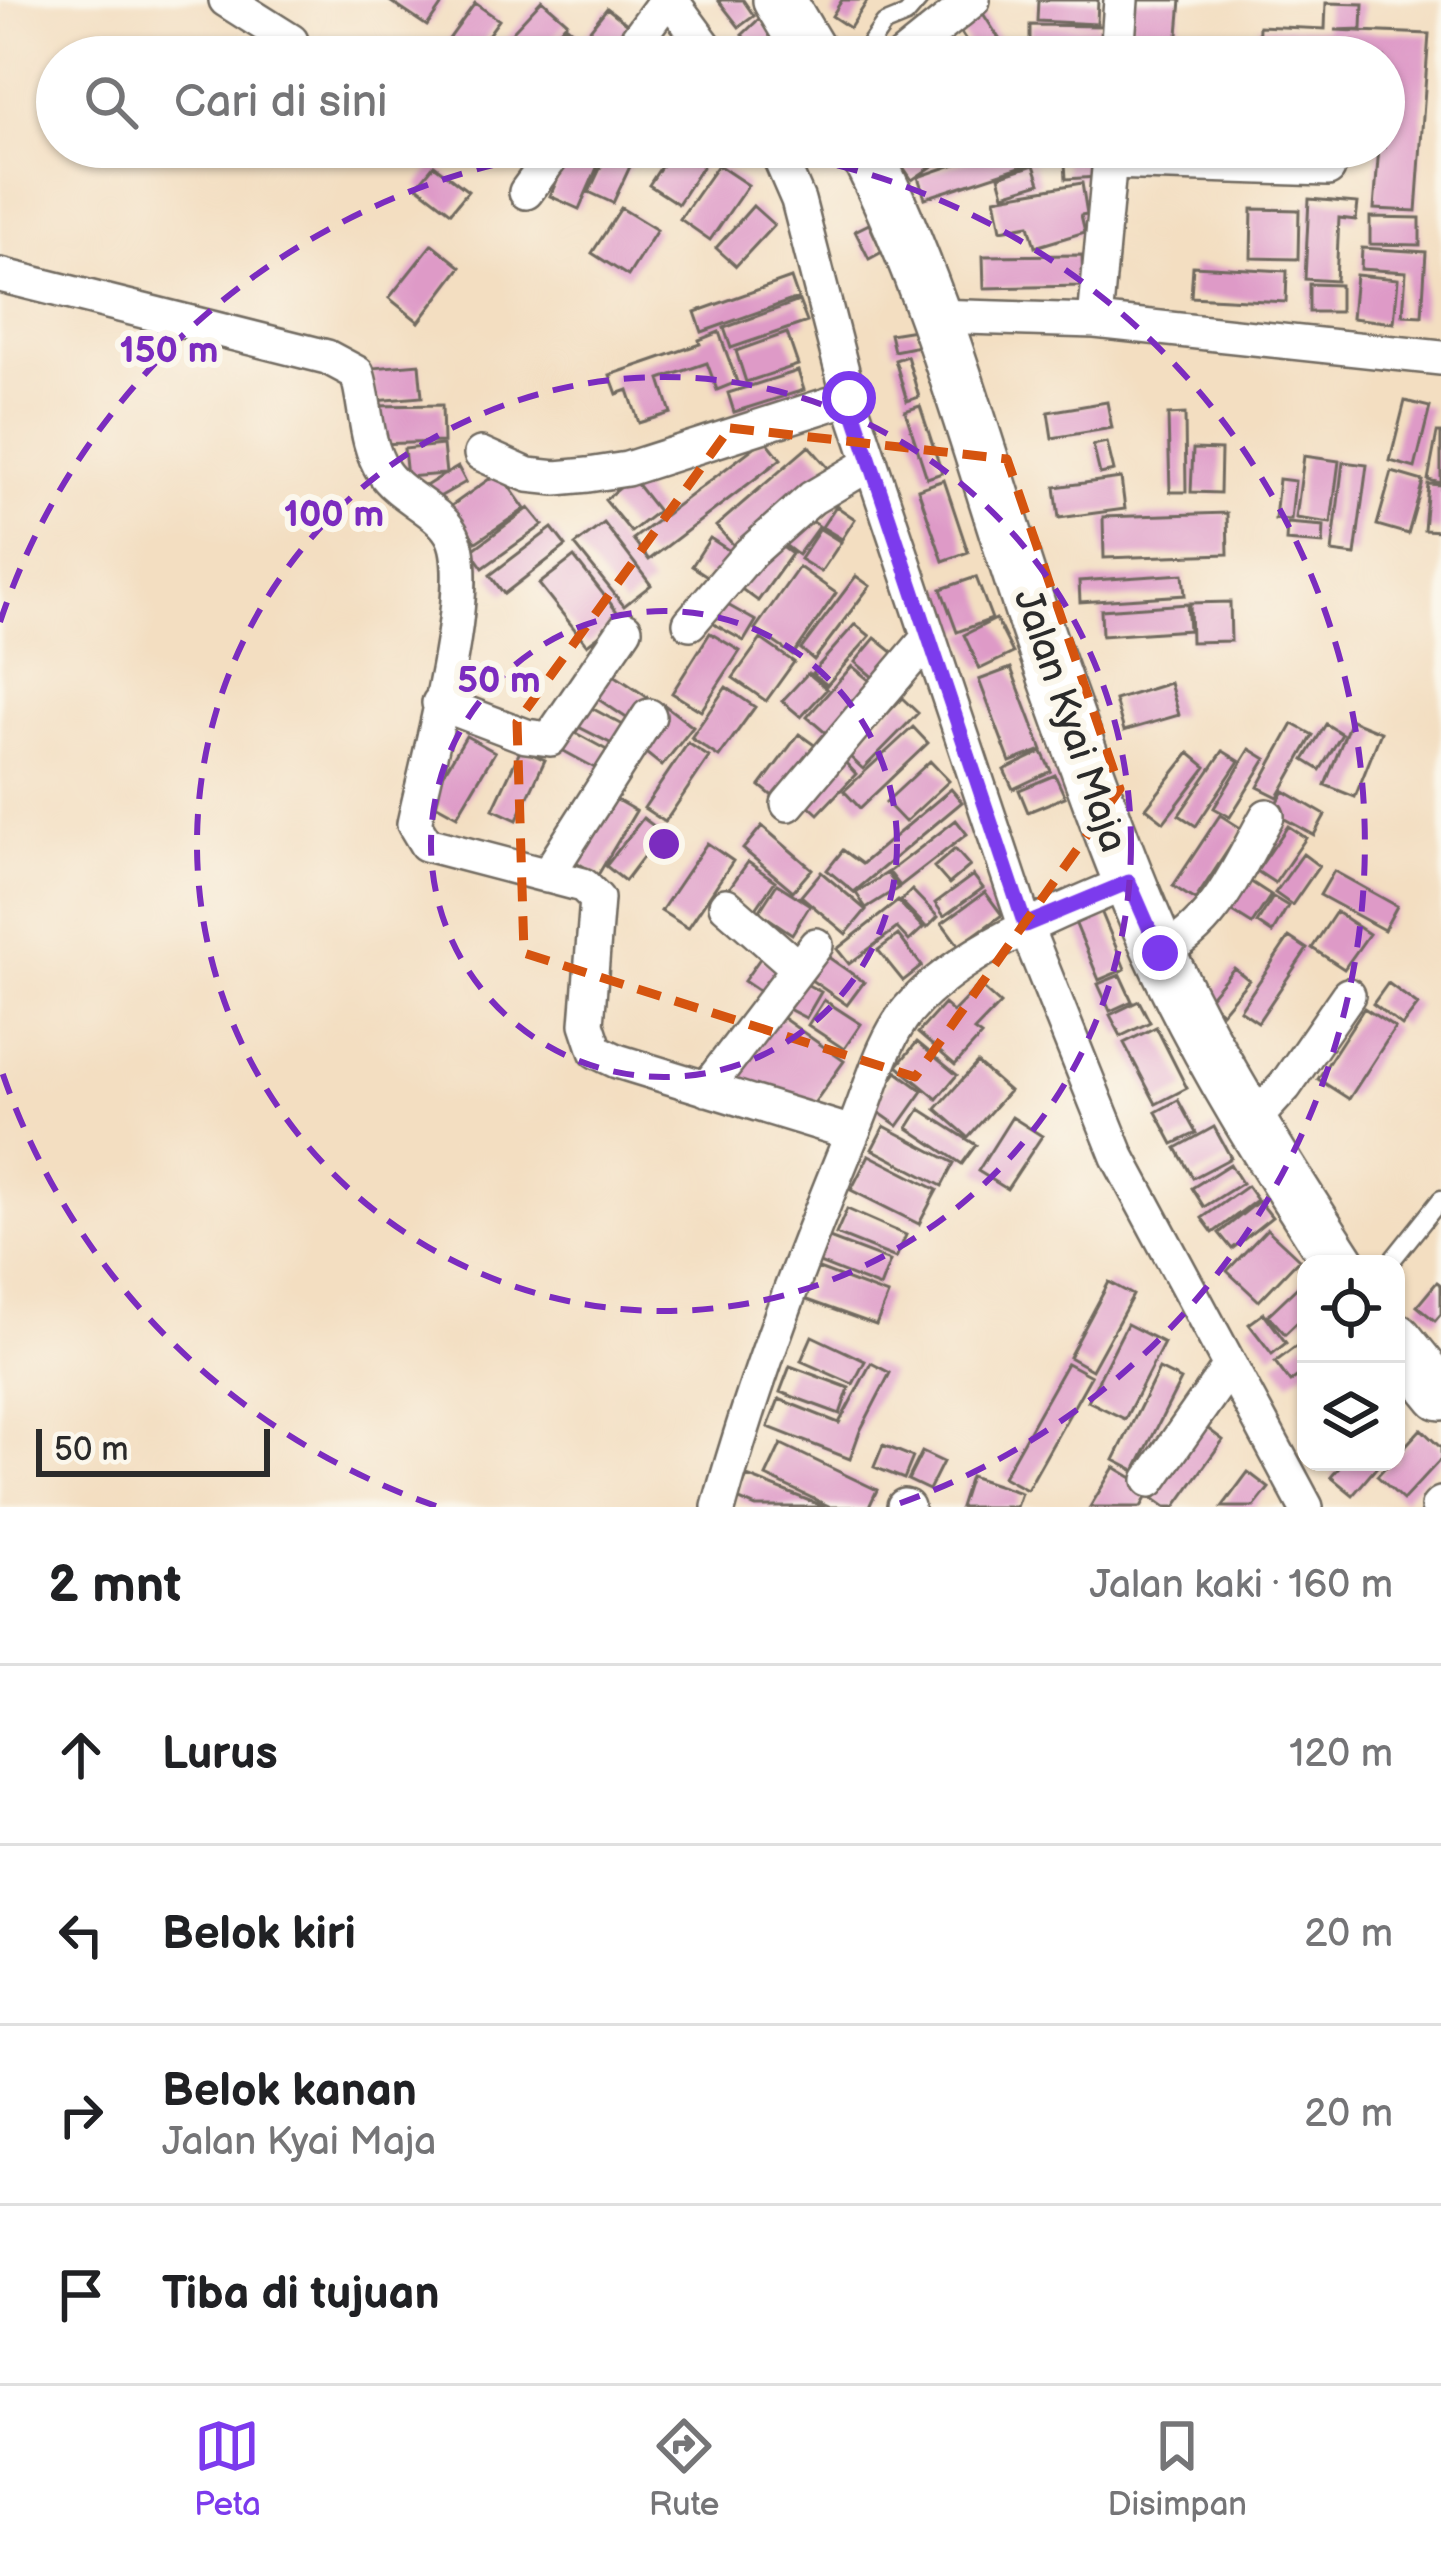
<!DOCTYPE html>
<html lang="id">
<meta charset="utf-8">
<style>
body{margin:0;font-family:"Balsamiq Sans",sans-serif;background:#f6f6f6;color:#202124}
.controls{position:absolute;right:36px;bottom:36px;display:grid;overflow:hidden;border-radius:24px;box-shadow:0 3px 9px #0004}
.controls button{width:108px;height:108px;display:grid;place-items:center;padding:0;border:0;border-bottom:3px solid #e0e0e0;background:#fff;color:#202124;font:60px sans-serif}
.scale{position:absolute;left:36px;bottom:30px;width:234px;box-sizing:border-box;padding-left:12px;border:6px solid #2b2b2b;border-top:0;font-size:33px;line-height:42px;white-space:nowrap;color:#2b2b2b;-webkit-text-stroke:9px #fbf7ec;paint-order:stroke}
.stop{position:absolute;width:36px;height:36px;margin:-27px;border:9px solid #7c3aed;border-radius:50%;background:#fff}
.stop.end{background:#7c3aed;border-color:#fff;box-shadow:0 3px 12px #0008}
.list{margin:0;padding:0;list-style:none}
h2{display:flex;justify-content:space-between;align-items:center;height:156px;margin:0;padding:0 48px;font-size:51px}
h2 small{font-size:39px;font-weight:400;color:#757577}
.list li{display:grid;grid-template-columns:78px 1fr auto;gap:36px;align-items:center;box-sizing:border-box;height:180px;padding:0 48px;border-top:3px solid #e0e0e0}
.list b{display:block;font-size:45px;white-space:nowrap}
.list p{margin:0;font-size:39px;white-space:nowrap;color:#757577}
.list em{font-size:39px;font-style:normal;color:#757577}
.icon{flex:none;width:66px;height:66px;fill:none;stroke:currentColor;stroke-width:2;stroke-linecap:round;stroke-linejoin:round}
.map{position:relative;flex:none;width:1441px;height:1507px;overflow:hidden}
.search{position:absolute;background:#fff;box-shadow:0 3px 9px #0004;left:36px;right:36px;top:36px;height:132px;display:flex;align-items:center;gap:30px;box-sizing:border-box;padding:0 42px;border-radius:66px;color:#757577;font-size:45px}
.sheet{height:876px;background:#fff}
nav{display:flex;justify-content:space-around;align-items:center;box-sizing:border-box;height:168px;border-top:3px solid #e0e0e0;background:#fff;font-size:33px;color:#757577}
nav a{display:grid;justify-items:center;gap:6px}
nav .on{color:#7c3aed}
.map>svg:first-child{display:block}
</style>
<div class="map">
<svg width="1441" height="1507" viewBox="0 0 1441 1507">
<rect width="100%" height="100%" fill="#fbf7ec"/>
<filter id="ink" filterUnits="userSpaceOnUse"><feTurbulence type="fractalNoise" baseFrequency=".00833" numOctaves="2"/><feDisplacementMap in="SourceGraphic" scale="24" xChannelSelector="R" yChannelSelector="G"/><feConvolveMatrix kernelMatrix="1 2 1 2 8 2 1 2 1" color-interpolation-filters="sRGB"/></filter>
<filter id="wash" filterUnits="userSpaceOnUse"><feTurbulence type="fractalNoise" baseFrequency=".004" numOctaves="4" result="noise"/><feDisplacementMap in="SourceGraphic" scale="48" xChannelSelector="R" yChannelSelector="G"/><feGaussianBlur stdDeviation="2.7" result="paint"/><feColorMatrix in="noise" values="0 0 0 0 0 0 0 0 0 0 0 0 0 0 0 0 0 1.4 0 .05"/><feComposite in="paint" operator="in"/></filter>
<g filter="url(#wash)">
<rect width="100%" height="100%" fill="#f3dec1"/>
<g id="blocks">
<!-- building -->
<path fill="#de9ac7" d="M388,0h57l-18,26z
M542,0l25,22 -31,35h-17l-16,-15z
M718,0h25l11,16 -15,11z
M842,0h26l-18,28 -18,-12z
M1038,0h60l-1,24 -60,-3z
M1133,0h48l-5,57h-48z
M475,3l24,17 -27,37h-36z
M1326,3l37,1 -1,25 -27,1 94,4 -13,177 -42,-2 5,-62h5v-90h-126l1,-31 66,3z
M607,8l25,20 -23,29h-41z
M982,12l20,31 -25,14 -19,-29z
M759,19l27,29 -10,9h-13l-21,-22z
M1030,25l74,1v31h-74z
M567,26l12,10 -17,21h-21z
M572,147h34l-27,62 -29,-13z
M610,147l24,11 -21,45 -24,-11z
M674,147h41l-37,57 -29,-19z
M907,147h32l7,10 -34,23 -17,-25z
M1005,147h25l5,15 -110,36 -7,-21z
M1064,147h30l3,30 -31,2z
M434,165l34,26 -17,21 -34,-26z
M718,165l30,20 -38,55 -30,-21z
M1034,165l6,18 -36,11 -5,-18z
M1082,183l5,31 -6,1 4,17 -50,15 -6,-22 -28,5 -6,-32z
M1309,199l49,4 -2,17 -17,-2 -3,63 -31,-2z
M753,206l21,19 -38,41 -20,-18z
M621,208l36,22 -29,46 -36,-23z
M1252,209l47,1 -1,49 -47,-1z
M1370,217l50,1v27l-50,-1z
M869,224l13,28 -13,7 -14,-28z
M432,244l29,23 -42,55 -30,-24z
M1362,248l64,4 -4,64 -19,-1 3,-43 -45,-3z
M1082,255l1,31 -99,2 -1,-32z
M1193,266l94,5 -1,31 -95,-5z
M1356,275l42,4 -4,44 -42,-5z
M791,278l7,20 -96,34 -7,-20z
M1309,284l31,1v27h-31z
M799,301l8,21 -76,26 -7,-20z
M915,330l4,16 -25,5 -4,-17z
M719,332l18,50 -20,8 -10,-27 -47,16 11,34 -32,10 -11,-33 -11,4 -7,-19 90,-31 -1,-4z
M787,333l11,32 -52,17 -10,-31z
M907,356l12,41 -12,4 -12,-41z
M419,364l3,33 -47,4 -3,-33z
M798,371l6,19 -70,22 -6,-19z
M1405,401l25,6 -15,61 -25,-7z
M1107,402l5,26 -60,10 -4,-26z
M442,405l1,37 -69,2 -1,-38z
M920,406l22,67 -15,5 -22,-67z
M1185,414l1,78h-16l-2,-77z
M1437,433h4v50l-13,-3z
M765,439l16,20 -132,101 -16,-21z
M1107,442l7,29 -14,3 -7,-29z
M443,445l3,29 12,-7 8,15 -34,19 -8,-14 21,-13 -38,3 -3,-28z
M809,446l23,26 -92,80 -24,-26z
M1193,449l28,1 -1,43 -29,-1z
M1304,456l35,5 -8,62 -35,-5z
M1343,462l24,3 -12,90 -23,-3z
M499,472l26,37 -49,33 -25,-36z
M1392,472l31,9 -15,53 -31,-9z
M632,478l26,33 -27,21 -26,-32z
M1121,478l4,31 -66,9 -4,-31z
M1279,479l16,2 -4,39 -16,-1z
M944,480l24,72 -25,9 -25,-72z
M1428,484l13,1v46l-17,-1z
M836,506l19,13 -13,20 -20,-12z
M529,508l14,17 -60,43 -12,-17z
M799,512l20,14 -21,29 -20,-15z
M1227,513l1,41 -124,4 -1,-41z
M604,523l47,62 -27,21 -49,-61z
M1287,523l37,3 -1,18 -37,-3z
M552,528l14,18 -62,48 -14,-19z
M820,529l21,13 -20,30 -21,-13z
M710,538l29,19 -18,28 -29,-19z
M774,541l18,13 -34,47 -18,-13z
M574,557l48,61 -35,27 -48,-61z
M799,567l37,26 -43,62 -38,-26z
M1183,574l2,21 -105,7 -1,-21z
M856,576l14,10 -56,74 -13,-11z
M976,577l16,42 -35,13 -16,-43z
M1230,602l1,39 -40,1 -1,-39z
M724,603l32,18 -12,20 -32,-18z
M1187,604l2,26 -87,6 -1,-26z
M996,619l17,34 -33,16 -16,-34z
M855,624l15,12 -43,49 -15,-12z
M710,633l30,18 -39,60 -29,-18z
M875,638l20,16 -20,25 -20,-17z
M761,639l33,23 -28,39 -33,-23z
M852,666l23,19 -46,51 -22,-19z
M1011,668l31,82 -32,12 -31,-82z
M608,671l39,26 -16,24 -39,-26z
M808,673l19,16 -26,28 -19,-16z
M1170,683l9,32 -55,16 -9,-31z
M726,687l29,20 -36,50 -28,-19z
M902,698l16,15 -55,56 -15,-14z
M584,704l41,22 -11,19 -41,-21z
M663,704l30,23 -31,39 -30,-24z
M1351,720l30,12 -26,65 -30,-12z
M1293,724l20,11 -35,62 -20,-10z
M1326,724l16,10 -22,36 -16,-10z
M913,727l15,16 -68,65 -16,-17z
M570,730l46,25 -10,19 -46,-25z
M799,734l21,15 -40,53 -20,-16z
M466,736l29,16 -38,64 -29,-16z
M688,743l21,14 -44,65 -21,-14z
M521,749l24,11 -28,60 -24,-11z
M1250,749l16,10 -36,58 -16,-9z
M1223,751l16,10 -43,65 -17,-11z
M1042,752l9,19 -38,18 -9,-19z
M1189,753l17,14 -42,55 -18,-14z
M844,761l12,13 -38,40 -13,-12z
M930,761l19,20 -44,41 -19,-20z
M1055,775l10,22 -37,15 -9,-22z
M951,789l11,13 -108,90 -27,-22 16,-20 19,14z
M1284,791l41,24 -11,20 -42,-23z
M603,792l33,19 -38,64 -32,-19z
M1220,815l22,14 -47,71 -22,-14z
M643,818l19,14 -37,49 -19,-15z
M956,820l11,14 -67,52 -11,-14z
M762,826l50,43 -19,22 -50,-42z
M1288,826l18,12 -31,45 -18,-12z
M707,843l26,18 -45,67 -27,-17z
M955,849l15,17 -21,18 -15,-17z
M1303,854l16,12 -27,39 -17,-12z
M748,862l27,19 -19,28 -28,-19z
M1334,871l63,35 -13,24 -64,-35z
M821,872l45,38 -20,24 -45,-38z
M887,873l11,15 -32,20 -10,-15z
M1239,874l32,21 -19,29 -32,-20z
M973,875l10,13 -39,28 -9,-13z
M777,884l33,21 -18,29 -33,-22z
M912,890l26,27 -11,11 -26,-27z
M985,892l17,23 -43,31 -17,-23z
M1273,897l15,9 -16,27 -15,-10z
M898,901l25,27 -14,13 -12,-13 -48,36 -12,-15z
M1101,911l24,58 -26,11 -24,-58z
M1336,912l33,22 -25,35 -32,-21z
M898,935l24,31 -19,15 -25,-31z
M1289,937l18,12 -49,73 -18,-12z
M818,950l46,32 -17,23 -46,-32z
M761,957l21,15 -16,24 -22,-15z
M1234,968l15,12 -27,32 -15,-12z
M1120,975l12,26 -22,10 -12,-27z
M793,977l28,15 -15,26 -27,-14z
M1388,983l30,22 -16,21 -29,-22z
M979,985l21,19 -26,27 7,5 -26,29 -37,-32 26,-29 9,8z
M824,1000l37,24 -17,25 -36,-24z
M1139,1001l11,21 -29,14 -11,-21z
M1364,1008l31,20 -46,71 -31,-20z
M773,1011l71,50 -34,48 -91,-33z
M1156,1027l31,61 -31,16 -32,-61z
M917,1042l40,33 -20,24 -40,-33z
M977,1063l32,28 -41,46 -32,-28z
M897,1072l26,19 -25,35 -27,-19z
M1178,1100l18,33 -23,11 -17,-32z
M920,1109l56,36 -14,19 -54,-36z
M1012,1117l30,19 -35,53 -29,-18z
M884,1126l70,37 -12,23 -70,-37z
M1214,1127l17,31 -38,20 -17,-30z
M869,1155l68,35 -18,34 -68,-34z
M1230,1164l12,19 -38,24 -12,-19z
M1247,1186l10,14 -44,33 -11,-15z
M1259,1201l13,16 -40,32 -13,-16z
M847,1209l59,26 -10,23 -60,-24z
M1267,1229l32,30 -40,42 -32,-30z
M824,1236l66,25 -10,26 -66,-26z
M816,1268l72,27 -12,30 -72,-26z
M1306,1279v35l-21,20 -17,-19z
M1109,1282l24,13 -41,75 -23,-13z
M1437,1282l4,3v29l-6,7 -18,-15z
M1264,1313l22,30 -14,11 -23,-30z
M1127,1324l37,19 -39,76 -37,-18z
M812,1336l53,25 -12,23 -52,-23z
M1306,1339v31l-16,12 -15,-20z
M871,1363l19,10 -30,58 -10,28 -82,-32 11,-28 60,24z
M1067,1363l24,13 -64,114 -24,-13z
M790,1366l59,22 -9,26 -60,-22z
M1159,1369l22,11 -46,91 -21,-11z
M1203,1425l20,15 -48,67h-10l-14,-10z
M1421,1429l20,19v11l-38,41 -26,-24 13,-14h6v-6z
M781,1444l96,46 -8,17h-38l-65,-31z
M883,1445l30,12 -9,22 -30,-12z
M922,1452l21,10 -14,28 -21,-10z
M1344,1462h37l-28,33 -22,-18z
M1114,1467l37,22 -10,18h-51z
M1248,1472l21,16 -15,19h-32z
M747,1476l78,31h-69l-19,-8z
M970,1476l51,17 -5,14h-56z"/>
</g>
</g>
<g filter="url(#ink)">
<use href="#blocks" fill-opacity="0" stroke="#716a60" stroke-width="3"/>
<g fill="none" stroke-linecap="round" stroke-linejoin="round">
<defs>
<path id="service" d="M861,57l23,-33 22,-9 13,-15
M1389,1264l52,-65"/>
<path id="minor" d="M226,0l65,41
M671,0l42,57
M624,57l42,-57
M902,57l71,-57
M1117,57l4,-57
M775,147l23,53 51,198 176,527 93,232 188,350
M1110,162l218,7
M526,192l33,-45
M0,275l327,82 30,16c10,32 7,69 26,98 16,25 53,37 68,62 28,46 -25,233 -37,291l12,20 157,41 14,14 -10,125 9,27 21,10 235,72
M933,316l162,5 346,37
M1095,321l16,-174
M481,454l47,21 28,3 32,-3 39,-6 222,-71
M690,623l59,-69 63,-56 59,-35
M439,703l87,33 24,3 75,-110
M788,804l141,-167
M547,876l102,-160
M726,905l72,63
M1160,953c57,-29 77,-84 107,-137
M706,1089l110,-144
M1249,1125l36,-39 63,-91
M1150,1480l80,-114
M904,1506l3,1
M719,1507c36,-129 85,-256 136,-380 16,-38 27,-85 53,-117 49,-58 153,-100 221,-128
M1438,1507l3,-3"/>
<path id="primary" d="M779,0l34,57
M863,147c80,157 121,331 179,496 37,103 72,207 116,306 51,112 116,213 182,315
M1396,1339l45,55"/>
</defs>
<!-- service casing -->
<use href="#service" stroke="#716a60" stroke-width="21"/>
<!-- minor casing -->
<use href="#minor" stroke="#716a60" stroke-width="38"/>
<!-- primary casing -->
<use href="#primary" stroke="#716a60" stroke-width="56"/>
<!-- service -->
<use href="#service" stroke="#fff" stroke-width="16"/>
<!-- minor -->
<use href="#minor" stroke="#fff" stroke-width="33"/>
<!-- primary -->
<use href="#primary" stroke="#fff" stroke-width="51"/>
</g>
</g>
<g fill="none" stroke-linecap="round" stroke-linejoin="round" filter="url(#ink)">
<!-- route -->
<path stroke="#7c3aed" stroke-width="15" d="M849,398l176,527 104,-43 31,71"/>
</g>
<!-- marked area -->
<path fill="none" stroke="#d5540f" stroke-width="9" stroke-dasharray="24 15" stroke-linejoin="round" d="M730,428l277,31 113,330 -205,288 -391,-124 -7,-231z"/>
<!-- distance rings -->
<g fill="none" stroke="#7b2cbf" stroke-width="6" stroke-dasharray="21 15">
<circle cx="664" cy="844" r="233"/>
<circle cx="664" cy="844" r="467"/>
<path d="M436 1506A700 700 0 0 1 0 1066M0 622A700 700 0 0 1 597 147M731 147A700 700 0 0 1 892 1506"/>
</g>
<g text-anchor="middle" stroke-width="12" stroke-linejoin="round" paint-order="stroke">
<!-- street labels -->
<g font-size="39" fill="#2b2b2b" stroke="#fbf7ec">
<text transform="translate(1072 720) rotate(71)" y="14">Jalan Kyai Maja</text>
</g>
</g>
<circle cx="664" cy="844" r="18" fill="#7b2cbf" stroke="#fbf7ec" stroke-width="6"/>
<g font-size="36" text-anchor="middle" font-weight="bold" fill="#7b2cbf" stroke="#fbf7ec" stroke-width="12" stroke-linejoin="round" paint-order="stroke">
<text x="169" y="362">150 m</text>
<text x="334" y="526">100 m</text>
<text x="499" y="692">50 m</text>
</g>
</svg>
<div class="controls">
<button><svg class="icon" aria-label="locate" viewBox="0 0 24 24"><circle cx="12" cy="12" r="6"/><path d="M12 2v4M12 18v4M2 12h4M18 12h4"/></svg></button>
<button><svg class="icon" aria-label="layers" viewBox="0 0 24 24"><path d="M12 4l9 5-9 5-9-5zM3 14l9 5 9-5"/></svg></button>
</div>
<div class="scale">50 m</div>
<div class="stop" style="left:849px;top:398px"></div>
<div class="stop end" style="left:1160px;top:953px"></div>
<div class="search"><svg class="icon" aria-label="search" viewBox="0 0 24 24"><circle cx="10" cy="10" r="6"/><path d="M15 15l6 6"/></svg>Cari di sini</div>
</div>
<section class="sheet">
<h2>2 mnt<small>Jalan kaki · 160 m</small></h2>
<ul class="list">
<li><svg class="icon" aria-label="ahead" viewBox="0 0 24 24"><path d="M12 20V5M6 11l6-6 6 6"/></svg><div><b>Lurus</b></div><em>120 m</em></li>
<li><svg class="icon" aria-label="left" viewBox="0 0 24 24"><path d="M17 20v-9H6M10 6l-5 5 5 5"/></svg><div><b>Belok kiri</b></div><em>20 m</em></li>
<li><svg class="icon" aria-label="right" viewBox="0 0 24 24"><path d="M7 20v-9h11M14 6l5 5-5 5"/></svg><div><b>Belok kanan</b><p>Jalan Kyai Maja</p></div><em>20 m</em></li>
<li><svg class="icon" aria-label="arrive" viewBox="0 0 24 24"><path d="M6 21V4h12l-3 4 3 4H6"/></svg><div><b>Tiba di tujuan</b></div></li>
</ul>
</section>
<nav>
<a class="on"><svg class="icon" aria-label="map" viewBox="0 0 24 24"><path d="M3 6l6-2 6 2 6-2v14l-6 2-6-2-6 2zM9 4v14M15 6v14"/></svg>Peta</a>
<a><svg class="icon" aria-label="directions" viewBox="0 0 24 24"><path d="M12 3l9 9-9 9-9-9zM9 14v-3h6M13 9l2 2-2 2"/></svg>Rute</a>
<a><svg class="icon" aria-label="saved" viewBox="0 0 24 24"><path d="M7 4h10v16l-5-4-5 4z"/></svg>Disimpan</a>
</nav>
